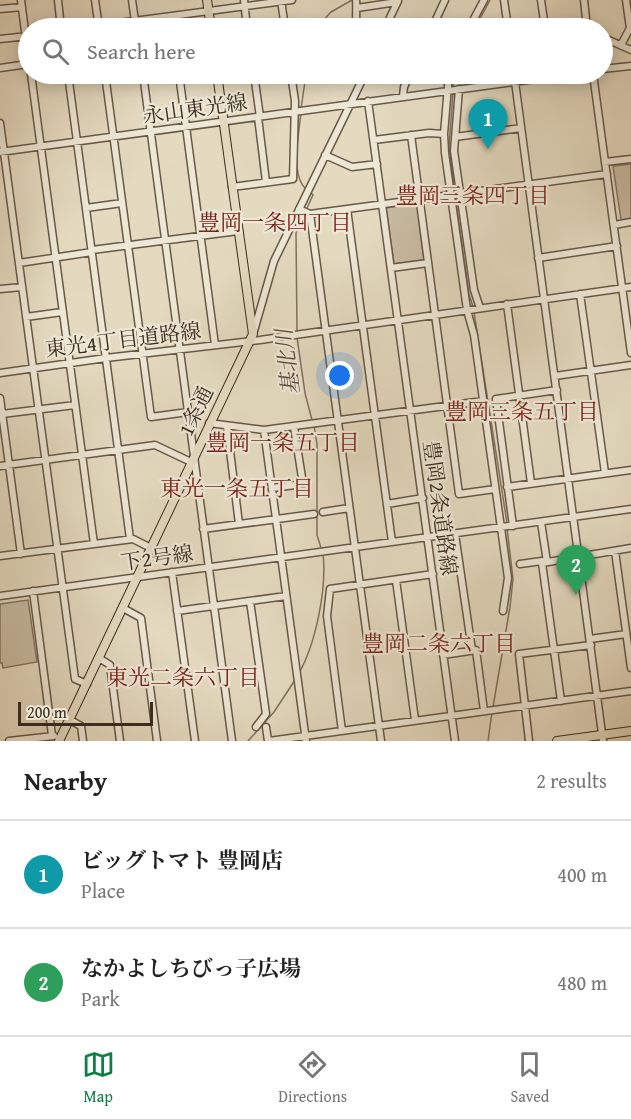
<!DOCTYPE html>
<meta charset="utf-8">
<style>
body{margin:0;font-family:"Gentium Book Plus","Noto Serif JP",serif;background:#f2f2f2;color:#222}
.scale{position:absolute;left:18px;bottom:15px;width:135px;box-sizing:border-box;padding-left:6px;border:3px solid #3e2c1d;border-top:0;font-size:16px;line-height:21px;white-space:nowrap;color:#3e2c1d;-webkit-text-stroke:4px #ede7d6;paint-order:stroke}
.you{position:absolute;left:340px;top:376px;width:21px;height:21px;margin:-15px;border:4px solid #fff;border-radius:50%;background:#1a73e8;box-shadow:0 0 0 9px #1a73e833}
.badge{display:grid;place-items:center;width:39px;height:39px;border-radius:50%;background:#0b8043;color:#fff;font-size:20px;font-weight:700}
.pin{position:absolute;translate:-50% -50px;filter:drop-shadow(0 2px 3px #0008)}
.pin::after{content:'';position:absolute;top:32px;width:21px;height:18px;background:inherit;clip-path:polygon(0 0,100% 0,50% 100%)}
.list{margin:0;padding:0;list-style:none}
h2{display:flex;justify-content:space-between;align-items:center;height:78px;margin:0;padding:0 24px;font-size:26px}
h2 small{font-size:20px;font-weight:400;color:#767676}
.list li{display:grid;grid-template-columns:39px 1fr auto;gap:18px;align-items:center;box-sizing:border-box;height:108px;padding:0 24px;border-top:2px solid #e0e0e0}
.list b{display:block;font-size:22px;white-space:nowrap}
.list p{margin:0;font-size:20px;white-space:nowrap;color:#767676}
.list em{font-size:20px;font-style:normal;color:#767676}
.icon{flex:none;width:33px;height:33px;fill:none;stroke:currentColor;stroke-width:2;stroke-linecap:round;stroke-linejoin:round}
.map{position:relative;flex:none;width:631px;height:741px;overflow:hidden}
.search{position:absolute;background:#fff;box-shadow:0 3px 15px #0003;left:18px;right:18px;top:18px;height:66px;display:flex;align-items:center;gap:15px;box-sizing:border-box;padding:0 21px;border-radius:33px;color:#767676;font-size:22px}
.sheet{height:294px;background:#fff}
nav{display:flex;justify-content:space-around;align-items:center;box-sizing:border-box;height:84px;border-top:2px solid #e0e0e0;background:#fff;font-size:16px;color:#767676}
nav a{display:grid;justify-items:center;gap:3px}
nav .on{color:#0b8043}
.map>svg:first-child{display:block}
</style>
<div class="map">
<svg width="631" height="741" viewBox="0 0 631 741">
<rect width="100%" height="100%" fill="#e4dac0"/>
<filter id="stains"><feTurbulence type="fractalNoise" baseFrequency=".00333" numOctaves="4"/><feColorMatrix values="0 0 0 0 .2 0 0 0 0 .09 0 0 0 0 .02 0 0 0 .5 -.17"/></filter>
<radialGradient id="worn" r=".72"><stop offset=".6" stop-color="#630" stop-opacity="0"/><stop offset="1" stop-color="#630" stop-opacity=".3"/></radialGradient>
<!-- green -->
<path fill="#c8bca4" stroke="#837460" stroke-width="1.5" d="M631,164v55l-10,1 -8,-54z
M417,203l7,57 -30,4 -8,-56z
M28,600l9,62 -34,6 -1,-5h-2v-59z"/>
<g fill="none" stroke-linecap="round" stroke-linejoin="round">
<!-- stream -->
<path stroke="#80715e" stroke-width="1.5" d="M316,28l15,-16 21,-12
M475,28l15,-28
M453,87l1,-13
M453,92l-4,55 6,45
M301,109l5,-35
M301,113c-2,20 -11,62 5,76
M455,197l14,97 4,13
M307,208l6,-13 -3,-3
M474,312l33,211
M297,332l-1,-99 9,-20
M297,337l8,56 7,27
M314,425l3,19v91l4,13
M299,673c17,-30 28,-85 24,-120
M493,707l17,-100 3,-28 -6,-51
M248,741l26,-29 21,-32
M488,741l4,-29"/>
<defs>
<path id="minor" d="M21,0l7,55
M58,0l3,28
M95,0l4,28
M132,0l4,28
M244,0l3,28
M281,0l4,28
M504,0l4,28
M541,0l4,28
M584,0l3,28
M357,8l40,-6
M0,9l22,-2
M172,16l1,12
M387,24l10,4
M81,28l211,-28
M351,28h6c-2,-11 0,-18 -1,-28
M385,28l13,-27
M432,28l13,-28
M469,28l15,-28
M602,37l29,13
M0,39l28,-3
M621,45l9,-17 -4,-28
M0,68l28,-4
M602,69l29,-3
M31,74l63,470
M68,74l62,465
M105,74l46,343 37,-5
M143,74l89,667
M179,74l36,271
M254,74l6,43
M449,74l-5,60 1,19 22,157 7,25 34,243 -5,33
M514,74l89,667
M593,74l38,279
M459,89l-5,62 20,139 6,18
M403,96l1,-9 6,-13
M368,101l87,640
M258,117l8,65
M0,123l75,556 12,5
M411,135l48,359 36,-5
M455,137l66,-9
M374,140l55,-7 15,1
M0,152l572,-78
M325,155l27,12 25,-3
M605,162l26,-3
M232,187l61,-8 2,-78 -4,-27
M86,208l36,-5
M299,209l11,5 297,-40
M347,209l45,333
M310,214l71,527
M614,225l17,-3
M92,250l146,-19
M538,258l79,-12
M19,263l73,-11
M391,268l37,-5
M0,289l22,-2
M580,294l25,179
M507,304l24,179
M26,317l36,-5
M254,331l20,-70 91,-187
M0,373l106,-15 154,-18 371,-53
M555,376l76,-11
M0,398l21,156
M2,414l73,-9
M209,423l55,7 219,-29
M227,426l12,98
M264,430l42,311
M0,466l155,-21 36,17
M507,487l124,-17
M272,488l31,-4 -9,-57
M387,504l36,-6
M323,512l26,-4
M541,522l6,40
M513,526l-17,-127 61,-9
M203,529l111,-15
M455,534l17,116
M615,551l16,117
M0,556l133,-17 18,9
M542,563l19,138
M520,564l22,-3v2l89,-15
M172,572l23,169
M396,580l19,140
M33,591l19,144
M0,596l631,-87
M250,601l16,113 -10,13
M123,608l18,10 16,123
M177,611l109,-15
M590,639l36,-5
M443,655l33,-5 8,61
M99,658l11,7 10,76
M70,720l11,6 2,15
M266,727l2,14
M342,731l-15,-115 3,-27 103,-15
M9,741l45,-5
M269,741l362,-50
M529,741l-10,-87 72,-9"/>
<path id="major" d="M207,0l4,28
M59,741l194,-407 -36,-260
M557,741l74,-10"/>
</defs>
<!-- minor casing -->
<use href="#minor" stroke="#685846" stroke-width="9"/>
<!-- major casing -->
<use href="#major" stroke="#3e2c1d" stroke-width="10"/>
<!-- minor -->
<use href="#minor" stroke="#ede7d6" stroke-width="6"/>
<!-- major -->
<use href="#major" stroke="#e4dac0" stroke-width="8"/>
</g>
<g text-anchor="middle" stroke-width="4.5" stroke-linejoin="round" paint-order="stroke">
<!-- street labels -->
<g font-size="21" fill="#3e2c1d" stroke="#ede7d6">
<text transform="translate(195 109) rotate(-8)" y="7">永山東光線</text>
<text transform="translate(123 340) rotate(-7)" y="7">東光4丁目道路線</text>
<text transform="translate(196 411) rotate(-64)" y="7">1条通</text>
<text transform="translate(440 508) rotate(82)" y="7">豊岡2条道路線</text>
<text transform="translate(157 558) rotate(-8)" y="7">下2号線</text>
</g>
<!-- neighbourhood labels -->
<g font-size="22" fill="#7a1f14" stroke="#ede7d6">
<text x="473" y="203">豊岡三条四丁目</text>
<text x="275" y="230">豊岡一条四丁目</text>
<text x="522" y="419">豊岡三条五丁目</text>
<text x="283" y="450">豊岡一条五丁目</text>
<text x="237" y="496">東光一条五丁目</text>
<text x="439" y="651">豊岡二条六丁目</text>
<text x="183" y="685">東光二条六丁目</text>
</g>
<!-- water labels -->
<g font-size="22" font-style="italic" fill="#5a4938" stroke="#ede7d6">
<text transform="translate(287 362) rotate(-97)" y="8">基北川</text>
</g>
</g>
<rect width="100%" height="100%" filter="url(#stains)"/>
<rect width="100%" height="100%" fill="url(#worn)"/>
</svg>
<div class="scale">200 m</div>
<div class="you"></div>
<div class="pin badge" style="left:488px;top:149px;background:#0f9aa8">1</div>
<div class="pin badge" style="left:576px;top:595px;background:#2e9e5b">2</div>
<div class="search"><svg class="icon" aria-label="search" viewBox="0 0 24 24"><circle cx="10" cy="10" r="6"/><path d="M15 15l6 6"/></svg>Search here</div>
</div>
<section class="sheet">
<h2>Nearby<small>2 results</small></h2>
<ul class="list">
<li><span class="badge" style="background:#0f9aa8">1</span><div><b>ビッグトマト 豊岡店</b><p>Place</p></div><em>400 m</em></li>
<li><span class="badge" style="background:#2e9e5b">2</span><div><b>なかよしちびっ子広場</b><p>Park</p></div><em>480 m</em></li>
</ul>
</section>
<nav>
<a class="on"><svg class="icon" aria-label="map" viewBox="0 0 24 24"><path d="M3 6l6-2 6 2 6-2v14l-6 2-6-2-6 2zM9 4v14M15 6v14"/></svg>Map</a>
<a><svg class="icon" aria-label="directions" viewBox="0 0 24 24"><path d="M12 3l9 9-9 9-9-9zM9 14v-3h6M13 9l2 2-2 2"/></svg>Directions</a>
<a><svg class="icon" aria-label="saved" viewBox="0 0 24 24"><path d="M7 4h10v16l-5-4-5 4z"/></svg>Saved</a>
</nav>
